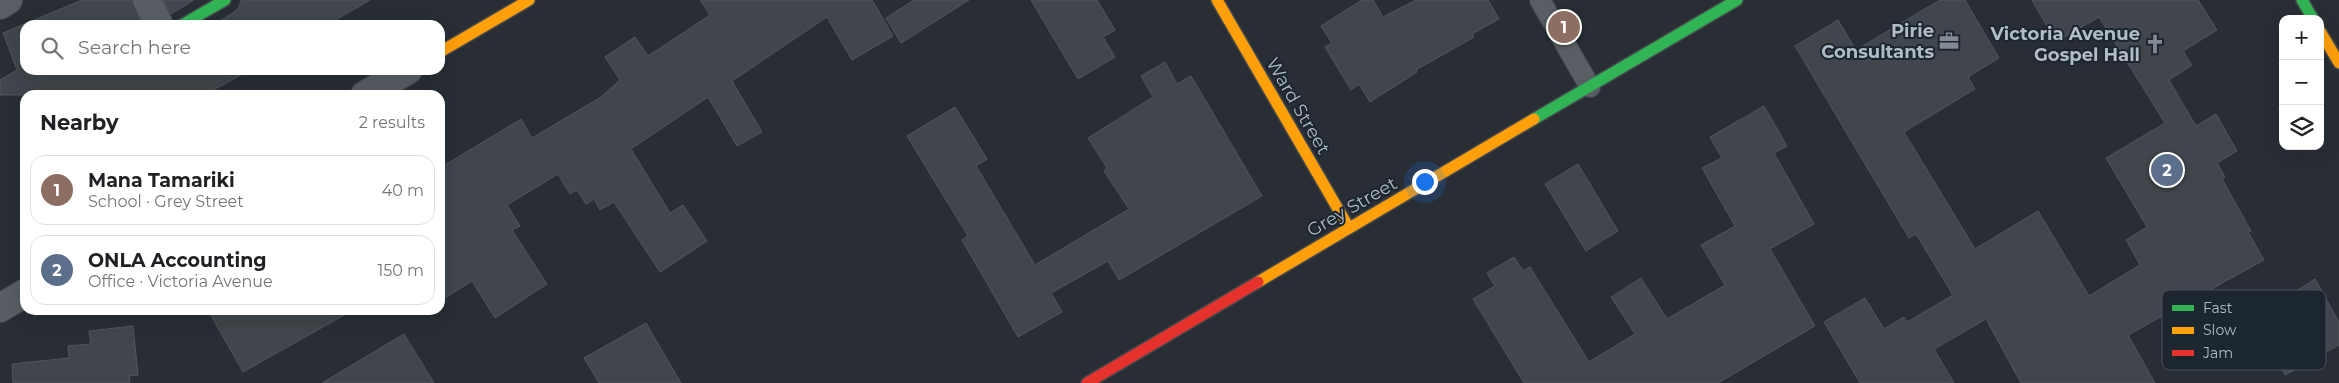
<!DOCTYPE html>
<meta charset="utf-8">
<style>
body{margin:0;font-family:Montserrat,sans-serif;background:#f2f2f2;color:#202124}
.controls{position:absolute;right:15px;top:15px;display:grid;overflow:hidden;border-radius:10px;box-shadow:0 5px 20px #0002}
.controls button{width:45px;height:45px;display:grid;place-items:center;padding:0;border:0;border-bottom:1px solid #e0e0e0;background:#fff;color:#202124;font:25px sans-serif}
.you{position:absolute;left:1424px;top:181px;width:18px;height:18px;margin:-12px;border:4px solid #fff;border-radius:50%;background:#1a73e8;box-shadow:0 0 0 8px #1a73e833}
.badge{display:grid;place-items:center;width:32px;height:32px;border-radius:50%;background:#828a93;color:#fff;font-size:16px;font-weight:700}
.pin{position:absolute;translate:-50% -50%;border:2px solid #fff;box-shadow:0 1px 5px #0006}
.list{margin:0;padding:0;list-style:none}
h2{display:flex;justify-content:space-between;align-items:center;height:65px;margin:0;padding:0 20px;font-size:21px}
h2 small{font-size:16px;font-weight:400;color:#757577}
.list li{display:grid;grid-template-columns:32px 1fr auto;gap:15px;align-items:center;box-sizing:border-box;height:70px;margin:0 10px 10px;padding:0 10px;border:1px solid #e0e0e0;border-radius:15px}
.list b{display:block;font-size:19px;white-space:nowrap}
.list p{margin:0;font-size:16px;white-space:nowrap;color:#757577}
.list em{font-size:16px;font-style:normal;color:#757577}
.icon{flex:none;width:28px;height:28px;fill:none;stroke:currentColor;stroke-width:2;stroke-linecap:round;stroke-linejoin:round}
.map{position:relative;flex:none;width:2339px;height:383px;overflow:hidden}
.search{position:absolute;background:#fff;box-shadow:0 5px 20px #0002;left:20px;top:20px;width:425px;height:55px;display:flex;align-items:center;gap:12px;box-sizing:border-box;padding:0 18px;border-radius:15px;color:#757577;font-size:19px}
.panel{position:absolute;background:#fff;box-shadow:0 5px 20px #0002;left:20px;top:90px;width:425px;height:225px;border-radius:15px}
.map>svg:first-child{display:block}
</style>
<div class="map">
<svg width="2339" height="383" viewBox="0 0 2339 383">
<rect width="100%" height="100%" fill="#282e34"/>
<!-- building -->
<path fill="#40464b" stroke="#50565c" d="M82,0h50l10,25h-117v45h225l-46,25h-204v-15l17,-10 -14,-37z
M164,0h30l-23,14z
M241,0h129l-43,25h-114l20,-12 6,-6z
M700,0h172l21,36 -41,24 -25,-43 -95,64 30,51 -25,14 -29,-49 -77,52 39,64 13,-8 24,36 -47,31 -46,-70 -14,8 -6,-11 -8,5 -9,-14 -7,4 -12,-20 -51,31 13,21 -8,4 35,54 -52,34 -23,-37 -32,20v-133l81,-49 11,19 69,-41 19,-17 -15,-23 30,-20 13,19 62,-41z
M914,0h55l-68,43 -15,-25z
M1031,0h66l18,30 -12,7 12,20 -37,22z
M1362,0h11l10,17 33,-17h72l11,19 -27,15 2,3 -58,33 1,2 -47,30 -11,-18 -8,6 -26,-43 7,-4 -11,-17z
M1940,0h25l34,58 -31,19 7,12 -71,43 71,117 63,-38 51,85 51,-31 -14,-25 21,-13 -41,-69 59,-35 -66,-106 -43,25 -24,-42h166l19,30 -34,21 9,14 -23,15 27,46 20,-12 21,37 -20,12 8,14 -3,2 29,52 -3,1 16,28 -136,75 27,48h-134l-35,-64 -52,30 20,34h-94l-36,-61 41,-24 19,31 20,-12 3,5 46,-27 -37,-61 -7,4 -114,-192 43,-26 18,30z
M1165,62l12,22 14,-8 71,120 -143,84 -11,-19 -57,32 11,19 -44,25 -56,-97 6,-4 -61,-100 48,-29 32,52 -11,7 59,99 94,-56 -25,-38 3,-3 -19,-30 65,-41 -12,-21z
M1764,106l23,40 -13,7 40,71 -44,25 45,77 -97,57h-194l-51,-84 22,-13 -8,-13 27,-16 9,14 7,-4 59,95 46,-28 -24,-37 30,-19 26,41 58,-34 -24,-40 34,-19 -33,-58 20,-10 -12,-21z
M1578,164l40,67 -32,20 -41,-67z
M2315,279l24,43v23l-54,30 -31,-57z
M208,310h145l-110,62z
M646,323l35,60h-82l-15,-25z
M133,326l5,49 -9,1 1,7h-117l-1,-19 57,-6 -1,-12 23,-2 -2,-13z
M404,334l30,49h-112z"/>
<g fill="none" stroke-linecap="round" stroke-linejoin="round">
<defs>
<path id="lane" d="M1540,0l50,87"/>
<path id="street" d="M147,0l12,25
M0,5l8,-5
M365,95l43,-25
M0,308l25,-15"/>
<path id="fast" d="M2302,0l11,19
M182,25l43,-25
M1534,119l203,-119"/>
<path id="slow" d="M1217,0l132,228
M2320,31l19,32
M440,52l89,-52
M1258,282l276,-163"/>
<path id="jam" d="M1087,383l171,-101"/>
</defs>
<!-- lane casing -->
<use href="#lane" stroke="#44494d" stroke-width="22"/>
<!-- street casing -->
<use href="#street" stroke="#44494d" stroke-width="30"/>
<!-- fast casing -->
<use href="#fast" stroke="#44494d" stroke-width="14"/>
<!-- slow casing -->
<use href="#slow" stroke="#44494d" stroke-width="14"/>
<!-- jam casing -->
<use href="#jam" stroke="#44494d" stroke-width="14"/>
<!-- lane -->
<use href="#lane" stroke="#585e63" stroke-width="20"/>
<!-- street -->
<use href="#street" stroke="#585e63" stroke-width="28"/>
<!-- fast -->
<use href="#fast" stroke="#30b455" stroke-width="11"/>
<!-- slow -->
<use href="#slow" stroke="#ff9f0a" stroke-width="11"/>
<!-- jam -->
<use href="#jam" stroke="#e5322d" stroke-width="11"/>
</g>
<!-- icons -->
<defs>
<symbol id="office-bare" viewBox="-9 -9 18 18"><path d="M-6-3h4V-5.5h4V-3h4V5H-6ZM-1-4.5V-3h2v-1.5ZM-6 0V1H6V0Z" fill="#828a93" stroke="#1c262f" stroke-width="2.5" paint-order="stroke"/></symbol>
<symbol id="church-bare" viewBox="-9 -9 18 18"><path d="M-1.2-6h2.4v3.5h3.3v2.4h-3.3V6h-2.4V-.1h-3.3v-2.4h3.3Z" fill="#828a93" stroke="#1c262f" stroke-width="2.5" paint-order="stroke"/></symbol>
</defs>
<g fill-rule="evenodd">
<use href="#office-bare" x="1935" y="27" width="28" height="28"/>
<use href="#church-bare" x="2141" y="30" width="28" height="28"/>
</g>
<g text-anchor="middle" stroke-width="4" stroke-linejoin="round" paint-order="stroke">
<!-- poi labels -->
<g font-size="18" font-weight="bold" fill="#b2bcc6" stroke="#1c262f" text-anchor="end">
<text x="1934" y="37">Pirie<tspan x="1934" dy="21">Consultants</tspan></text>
<text x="2140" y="40">Victoria Avenue<tspan x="2140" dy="21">Gospel Hall</tspan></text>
</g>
<!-- street labels -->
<g font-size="18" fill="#b2bcc6" stroke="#1c262f">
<text transform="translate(1298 106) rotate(60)" y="6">Ward Street</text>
<text transform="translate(1352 207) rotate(-30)" y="6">Grey Street</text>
</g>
</g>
<!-- legend -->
<rect x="2162" y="290" width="164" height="80" rx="8" fill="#1c262f" stroke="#49535c" stroke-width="1"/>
<rect x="2172" y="305" width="22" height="6" fill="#30b455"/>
<rect x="2172" y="327" width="22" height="7" fill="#ff9f0a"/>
<rect x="2172" y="350" width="22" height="6" fill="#e5322d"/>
<g font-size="14" fill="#b2bcc6">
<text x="2203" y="313">Fast</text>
<text x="2203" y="335">Slow</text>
<text x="2203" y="358">Jam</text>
</g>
</svg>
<div class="controls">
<button>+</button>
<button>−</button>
<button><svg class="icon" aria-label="layers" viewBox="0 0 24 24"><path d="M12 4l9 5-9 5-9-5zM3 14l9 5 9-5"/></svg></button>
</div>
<div class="you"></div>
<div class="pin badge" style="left:1564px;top:27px;background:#8d6e63">1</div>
<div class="pin badge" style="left:2167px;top:170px;background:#5c6f8a">2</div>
<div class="search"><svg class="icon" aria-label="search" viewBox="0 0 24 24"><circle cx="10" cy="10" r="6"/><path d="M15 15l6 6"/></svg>Search here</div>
<section class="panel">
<h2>Nearby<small>2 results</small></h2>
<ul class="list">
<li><span class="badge" style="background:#8d6e63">1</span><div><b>Mana Tamariki</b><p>School · Grey Street</p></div><em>40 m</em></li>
<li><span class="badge" style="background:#5c6f8a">2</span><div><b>ONLA Accounting</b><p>Office · Victoria Avenue</p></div><em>150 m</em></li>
</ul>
</section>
</div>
